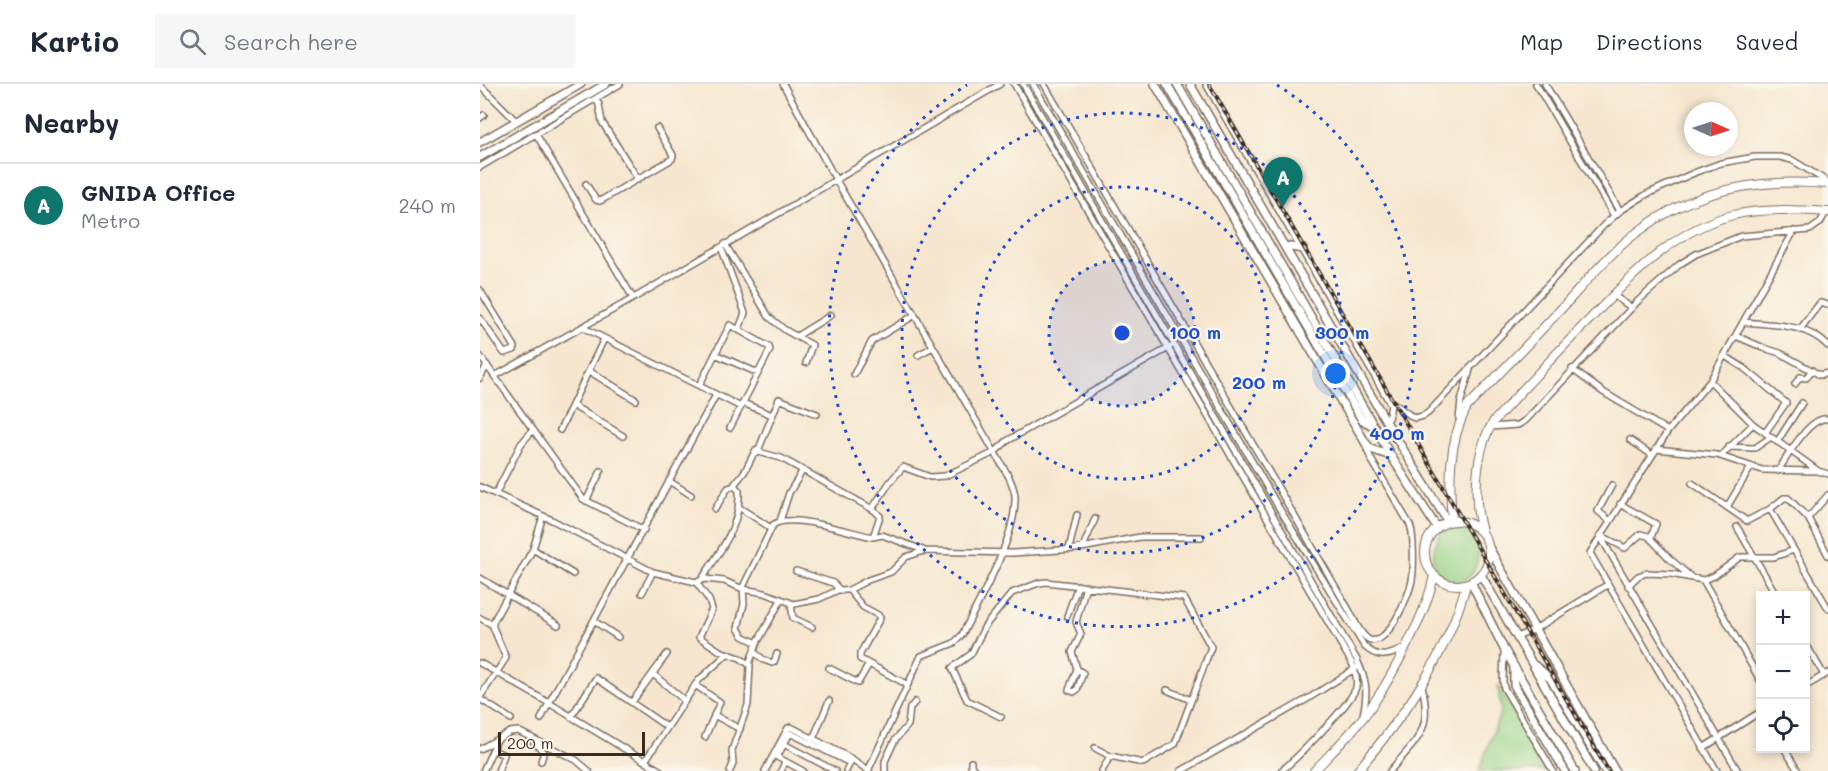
<!DOCTYPE html>
<meta charset="utf-8">
<style>
body{margin:0;font-family:Mali,sans-serif;background:#f6f6f7;color:#1f2937}
.controls{position:absolute;right:18px;bottom:18px;display:grid;overflow:hidden;border-radius:0px;box-shadow:0 3px 9px #0003}
.controls button{width:54px;height:54px;display:grid;place-items:center;padding:0;border:0;border-bottom:2px solid #e0e1e3;background:#fff;color:#1f2937;font:30px sans-serif}
.compass{position:absolute;left:1204px;top:18px;width:54px;height:54px;border-radius:50%;background:#fff;box-shadow:0 3px 9px #0003;rotate:93deg}
.scale{position:absolute;left:18px;bottom:15px;width:147px;box-sizing:border-box;padding-left:6px;border:3px solid #3b2a1e;border-top:0;font-size:16px;line-height:21px;white-space:nowrap;color:#3b2a1e;-webkit-text-stroke:4px #fbf7ec;paint-order:stroke}
.you{position:absolute;left:856px;top:290px;width:21px;height:21px;margin:-15px;border:4px solid #fff;border-radius:50%;background:#1a73e8;box-shadow:0 0 0 9px #1a73e833}
.badge{display:grid;place-items:center;width:39px;height:39px;border-radius:50%;background:#0f766e;color:#fff;font-size:20px;font-weight:700}
.pin{position:absolute;translate:-50% -50px;filter:drop-shadow(0 2px 3px #0008)}
.pin::after{content:'';position:absolute;top:32px;width:21px;height:18px;background:inherit;clip-path:polygon(0 0,100% 0,50% 100%)}
.list{margin:0;padding:0;list-style:none}
h2{display:flex;justify-content:space-between;align-items:center;height:78px;margin:0;padding:0 24px;font-size:26px}
h2 small{font-size:20px;font-weight:400;color:#747a83}
.list li{display:grid;grid-template-columns:39px 1fr auto;gap:18px;align-items:center;box-sizing:border-box;height:84px;padding:0 24px;border-top:2px solid #e0e1e3}
.list b{display:block;font-size:22px;white-space:nowrap}
.list p{margin:0;font-size:20px;white-space:nowrap;color:#747a83}
.list em{font-size:20px;font-style:normal;color:#747a83}
.icon{flex:none;width:33px;height:33px;fill:none;stroke:currentColor;stroke-width:2;stroke-linecap:round;stroke-linejoin:round}
.map{position:relative;flex:none;width:1348px;height:687px;overflow:hidden}
header{display:flex;align-items:center;gap:36px;box-sizing:border-box;height:84px;padding:0 30px;background:#fff;border-bottom:2px solid #e0e1e3}
header strong{font-size:28px}
nav{display:flex;gap:33px;margin-inline-start:auto;font-size:21px}
.search{width:420px;height:54px;background:#f6f6f7;display:flex;align-items:center;gap:15px;box-sizing:border-box;padding:0 21px;border-radius:0px;color:#747a83;font-size:22px}
main{display:flex}
aside{flex:1;background:#fff}
.map>svg:first-child{display:block}
</style>
<header>
<strong>Kartio</strong>
<div class="search"><svg class="icon" aria-label="search" viewBox="0 0 24 24"><circle cx="10" cy="10" r="6"/><path d="M15 15l6 6"/></svg>Search here</div>
<nav><a>Map</a><a>Directions</a><a>Saved</a></nav>
</header>
<main>
<aside>
<h2>Nearby<small></small></h2>
<ul class="list">
<li><span class="badge">A</span><div><b>GNIDA Office</b><p>Metro</p></div><em>240 m</em></li>
</ul>
</aside>
<div class="map">
<svg width="1348" height="687" viewBox="0 0 1348 687">
<rect width="100%" height="100%" fill="#fbf7ec"/>
<filter id="ink" filterUnits="userSpaceOnUse"><feTurbulence type="fractalNoise" baseFrequency=".0167" numOctaves="2"/><feDisplacementMap in="SourceGraphic" scale="12" xChannelSelector="R" yChannelSelector="G"/><feConvolveMatrix kernelMatrix="1 2 1 2 8 2 1 2 1" color-interpolation-filters="sRGB"/></filter>
<filter id="wash" filterUnits="userSpaceOnUse"><feTurbulence type="fractalNoise" baseFrequency=".008" numOctaves="4" result="noise"/><feDisplacementMap in="SourceGraphic" scale="24" xChannelSelector="R" yChannelSelector="G"/><feGaussianBlur stdDeviation="1.35" result="paint"/><feColorMatrix in="noise" values="0 0 0 0 0 0 0 0 0 0 0 0 0 0 0 0 0 1.4 0 .05"/><feComposite in="paint" operator="in"/></filter>
<g filter="url(#wash)">
<rect width="100%" height="100%" fill="#f6e6cf"/>
<!-- green -->
<path fill="#98d286" stroke="#6a7e52" stroke-width="1.5" d="M977,442c37,1 22,72 -12,54 -15,-8 -14,-33 -5,-45 5,-5 11,-7 17,-9z
M1018,602l49,85h-68l22,-60z"/>
</g>
<g filter="url(#ink)">
<g fill="none" stroke-linecap="round" stroke-linejoin="round">
<defs>
<path id="minor" d="M303,0l53,96 173,297c3,7 7,15 6,23 0,40 -35,98 -53,135l-8,8 -33,13 -53,115
M534,0l339,581c2,7 5,14 3,22 -3,15 -61,73 -75,84
M543,0l334,576c10,22 11,31 6,55
M553,0l246,424 85,138c14,14 26,10 42,1
M564,0l305,526c5,9 12,27 21,30 18,6 40,-46 42,-60 2,-11 2,-46 -2,-55l-39,-66 -6,-15
M726,0l185,321 -4,18
M1056,0l78,132
M1065,0l75,127
M0,1l36,36
M116,14l3,7 3,17 36,57
M0,34l4,-3
M56,50l97,164
M0,83l140,-83
M106,100l10,16 4,1 72,-42 1,-4 -16,-27
M245,160l44,73 16,13 27,15 -6,18
M241,163l24,66 -6,16
M0,206l35,57 -1,3 -10,3 -24,-35
M1133,211l19,13
M1264,238c29,3 62,1 84,24
M102,243l159,80
M1321,244l19,-25 8,2
M317,252l34,-21
M1256,252l28,12 16,5 40,22 8,-2
M235,270l43,19
M438,271l15,-8
M0,272l103,143 61,31
M1245,272l19,12 42,35 -21,30
M1092,285l31,23 65,39
M109,287l47,29
M374,290l18,-33 43,-26
M15,292l132,-74 373,-218
M0,294l7,-13
M1230,297l43,43 64,46
M1315,300l5,-7 6,1 6,-8
M219,302l31,-61 39,22 1,3 -40,78
M908,315l26,19 9,-2 5,-3 176,-188 16,-14 27,-17 49,-22 25,-9 34,-6h25l12,3 36,22
M263,319l29,12
M92,321l51,31
M979,335l2,-18 9,-31
M1010,343l28,-2 8,-5 112,-119 42,-37 16,-10 45,-18 69,-6 10,-7 6,-11
M80,346l44,-91
M1150,356l22,15
M1297,358l25,-39
M1249,363l26,1 16,-11
M1176,365l61,6 45,15 56,1 10,3
M278,367l21,-52 38,15
M1241,372l32,-32
M1298,387c9,-14 31,-55 50,-52
M189,397l22,14
M1212,399l55,38 23,-12 14,-11h4l20,20 20,37
M0,403l72,33 101,52 43,10 9,-3 19,2 19,8 22,4 29,11 25,-5 19,-9h11l19,-10 23,-8 15,-15 18,-6 89,2 63,-4 64,-12h61
M16,409l25,-49 12,-14
M106,417l15,-30
M1247,423l24,-40
M260,424l31,20
M235,425l13,-21 6,-2
M392,425l18,-27 13,-15 27,10 15,-1 50,-24 12,-11 163,-94
M1290,425l58,99
M1328,434l20,-23
M300,437l9,-28 14,-23
M1130,437l-12,-10 14,-26
M1257,443l40,69
M1120,451l25,13 16,-14 10,3 5,-13 -36,-20
M1120,452l138,235
M1169,453l21,22 22,19
M603,463l12,-28
M53,465l40,25
M589,465l8,-34
M316,487l37,12 7,7
M0,494l78,47
M222,495c18,-28 39,-53 37,-88l-5,-6 11,-14 10,-20 26,7 93,52 6,6 -7,21
M1223,496l57,100
M216,498l13,18 3,9 -13,28 21,14 20,7 10,7 -2,40 -16,45 1,14 -3,7
M1148,502l10,-10 9,-3 24,1 32,6 11,-4 26,-19h34l20,-7
M369,506l14,17 15,8 2,3 -20,36v5l46,25
M162,509l11,-21
M311,520l2,14 19,9
M587,532l11,-31
M0,534l13,7
M114,537l24,16
M1037,553l18,-8 72,-44
M277,559l-14,-7 -5,-8 6,-24 -1,-17 30,-62c17,-13 78,8 100,12l9,-2 41,15
M1326,560l18,31
M1024,567l-1,30 1,7 49,83
M274,568l10,8 8,3 2,-1 3,-8
M0,579l69,40 -8,16
M269,580l8,-21 24,-43
M349,584l29,15 11,-19
M597,585l6,4 -6,17 -3,2 -5,-2 8,-21 -5,-17 9,-18 -5,-12 10,-36
M173,590l31,26
M215,601l25,17 -15,35
M1326,602l22,-13
M687,606l24,10
M0,613l26,-39 -13,-31v-5l40,-73 10,-33
M0,615l31,20
M152,618l35,-48
M234,631l26,14
M91,633l25,-39 71,49
M521,633l-34,-17 -15,-32 19,-14 14,-28 27,-33 27,-10 7,-1 138,16 27,49 -36,97 -32,19 -33,-7 -8,15
M333,655l16,-38
M53,657l11,11 -3,9
M304,660l51,27
M615,664l15,8
M1223,664l57,-36
M1304,664l14,23
M0,665l30,-17 8,-1 58,29 13,11
M13,666l11,5 -6,16
M165,677l53,-80 29,-27
M491,678v4l5,5
M3,687l14,-31
M181,687l-112,-68 167,-308
M285,687l23,-43 3,-1 61,32 17,12
M301,687l4,-9
M323,687l-26,-14 13,-24 60,30 -4,8
M405,687v-10l10,-21 13,-15 2,-17 5,-6
M701,687l128,-73 47,-30
M910,687c27,-32 43,-40 32,-85
M1237,687l-127,-218 78,-122 42,-50 84,-150"/>
<path id="tertiary" d="M675,0l210,358 6,7 20,7
M687,0l195,336 13,7
M697,0l214,372 46,72
M710,0l197,339 61,99
M0,58l101,-58
M0,73l126,-73
M804,162l19,3
M1008,462l127,225
M1001,491l113,196
M991,498l33,67 71,122
M1054,581l16,13 55,93
M1034,582v19l51,86"/>
<path id="secondary" d="M945 469a32 32 0 1 1 64 0a32 32 0 1 1-64 0Z
M972,437c-3,-40 -4,-78 15,-114 32,-33 64,-66 95,-99 24,-26 48,-56 77,-77 55,-42 121,-53 189,-47
M1003,450c-11,-32 -8,-85 11,-113 32,-35 64,-70 97,-103 41,-42 82,-88 142,-103 30,-7 65,-5 95,-3
M834,687c21,-22 44,-44 61,-70 13,-19 24,-40 34,-60 11,-21 20,-42 25,-65
M877,687c47,-55 90,-115 109,-186"/>
</defs>
<!-- minor casing -->
<use href="#minor" stroke="#7c6c5c" stroke-width="8"/>
<!-- tertiary casing -->
<use href="#tertiary" stroke="#7c6c5c" stroke-width="10"/>
<!-- secondary casing -->
<use href="#secondary" stroke="#7c6c5c" stroke-width="10"/>
<!-- minor -->
<use href="#minor" stroke="#fff" stroke-width="5"/>
<!-- tertiary -->
<use href="#tertiary" stroke="#fff" stroke-width="7"/>
<!-- secondary -->
<use href="#secondary" stroke="#fff" stroke-width="8"/>
<defs>
<path id="rail" d="M729,0l399,687"/>
</defs>
<!-- rail casing -->
<use href="#rail" stroke="#3b2a1e" stroke-width="4"/>
<!-- rail -->
<use href="#rail" stroke="#fbf7ec" stroke-width="1.5" stroke-dasharray="4.5" stroke-linecap="butt"/>
</g>
</g>
<!-- distance rings -->
<circle cx="642" cy="249" r="73" fill="#1d4ed8" fill-opacity=".12"/>
<g fill="none" stroke="#1d4ed8" stroke-width="3" stroke-dasharray="3 6">
<circle cx="642" cy="249" r="73"/>
<circle cx="642" cy="249" r="146"/>
<circle cx="642" cy="249" r="220"/>
<path d="M797 1A293 293 0 1 1 487 1"/>
</g>
<circle cx="642" cy="249" r="9" fill="#1d4ed8" stroke="#fbf7ec" stroke-width="3"/>
<g font-size="18" text-anchor="middle" font-weight="bold" fill="#1d4ed8" stroke="#fbf7ec" stroke-width="4.5" stroke-linejoin="round" paint-order="stroke">
<text x="715" y="255">100 m</text>
<text x="862" y="255">300 m</text>
<text x="779" y="305">200 m</text>
<text x="917" y="356">400 m</text>
</g>
</svg>
<div class="controls">
<button>+</button>
<button>−</button>
<button><svg class="icon" aria-label="locate" viewBox="0 0 24 24"><circle cx="12" cy="12" r="6"/><path d="M12 2v4M12 18v4M2 12h4M18 12h4"/></svg></button>
</div>
<svg class="compass" viewBox="-18 -18 36 36"><path d="M0-13l5 13h-10z" fill="#e53935"/><path d="M0 13l5-13h-10z" fill="#747a83"/></svg>
<div class="scale">200 m</div>
<div class="you"></div>
<div class="pin badge" style="left:803px;top:123px">A</div>
</div>
</main>
